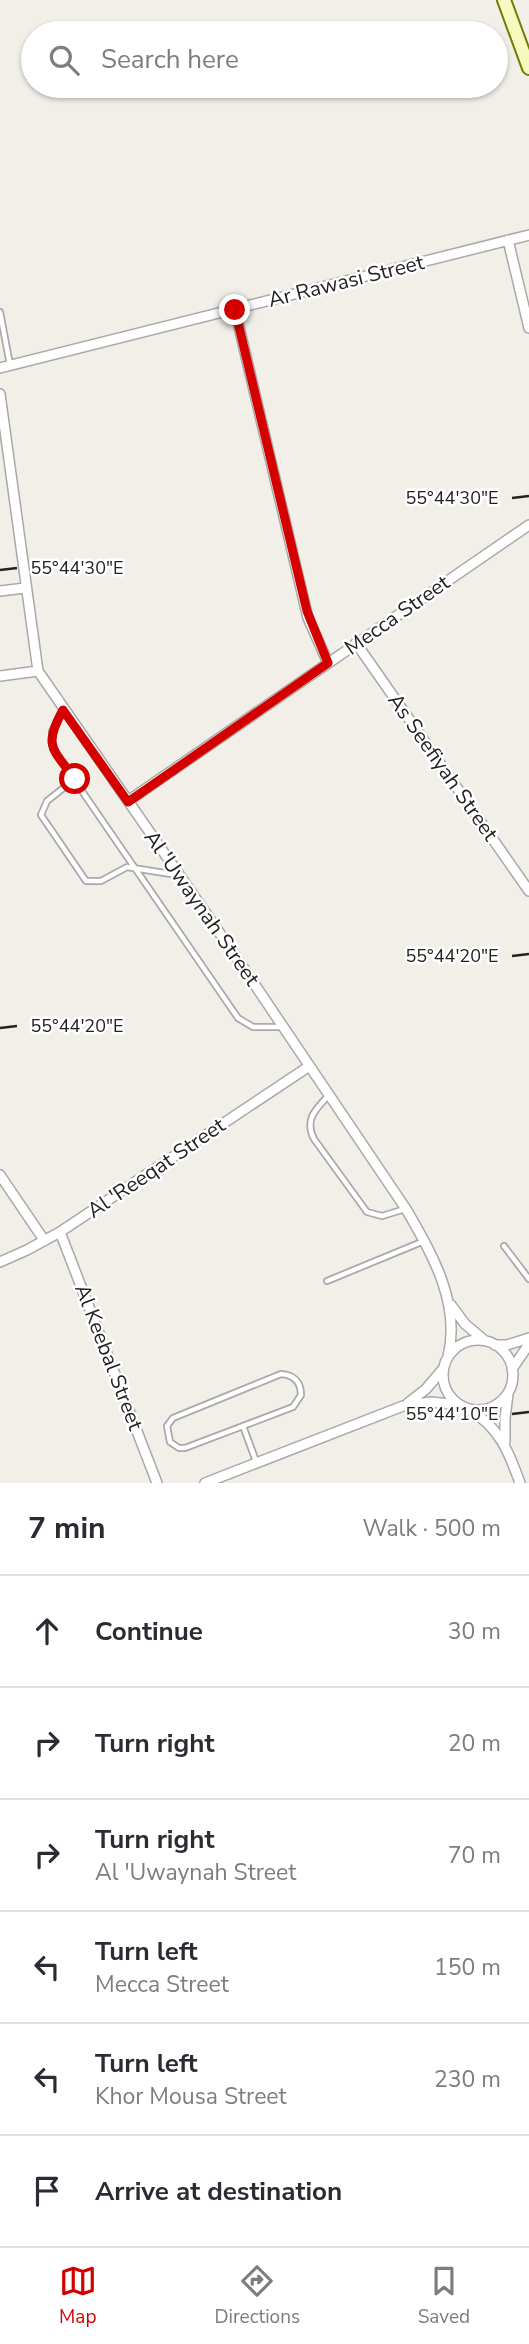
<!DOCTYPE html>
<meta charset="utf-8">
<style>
body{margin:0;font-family:"Nunito Sans",sans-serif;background:#f2f2f3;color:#2b2b33}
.stop{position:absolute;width:21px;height:21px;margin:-16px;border:5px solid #d40000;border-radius:50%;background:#fff}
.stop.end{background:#d40000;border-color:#fff;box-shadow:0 2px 7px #0008}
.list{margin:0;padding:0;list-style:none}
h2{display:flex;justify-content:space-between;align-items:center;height:91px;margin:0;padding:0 28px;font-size:30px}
h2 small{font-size:23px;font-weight:400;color:#7c7c81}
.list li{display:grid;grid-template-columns:46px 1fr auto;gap:21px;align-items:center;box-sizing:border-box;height:112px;padding:0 28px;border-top:2px solid #e1e1e2}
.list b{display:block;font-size:26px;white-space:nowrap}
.list p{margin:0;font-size:23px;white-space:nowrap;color:#7c7c81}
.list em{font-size:23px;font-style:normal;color:#7c7c81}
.icon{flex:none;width:38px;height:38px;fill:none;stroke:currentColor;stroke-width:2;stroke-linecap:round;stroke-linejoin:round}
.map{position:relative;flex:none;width:529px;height:1483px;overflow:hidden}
.search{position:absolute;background:#fff;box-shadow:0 2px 5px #0004;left:21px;right:21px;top:21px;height:77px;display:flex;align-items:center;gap:18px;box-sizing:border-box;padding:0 24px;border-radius:38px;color:#7c7c81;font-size:26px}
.sheet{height:763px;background:#fff}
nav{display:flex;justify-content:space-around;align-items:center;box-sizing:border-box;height:98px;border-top:2px solid #e1e1e2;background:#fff;font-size:19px;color:#7c7c81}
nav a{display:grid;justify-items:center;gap:4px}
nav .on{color:#d40000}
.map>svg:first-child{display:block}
</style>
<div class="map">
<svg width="529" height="1483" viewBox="0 0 529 1483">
<rect width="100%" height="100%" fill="#f2efe9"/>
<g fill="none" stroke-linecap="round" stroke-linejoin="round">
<defs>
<path id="service" d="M0,312l10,53
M63,710l-11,21 1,18 185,269 15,9h29
M75,779l-28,22 -6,14 45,66h15l26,-14 50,8
M329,1095c-13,14 -25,24 -15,44l53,73 15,4 23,-7
M504,1246l25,33
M327,1281l97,-40
M281,1374c13,1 20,8 20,21l-8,12 -108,41h-6l-9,-6 -3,-16 6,-8z
M243,1426l14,38"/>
<path id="minor" d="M508,240l21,88
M235,310l73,308 20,45
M0,368l529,-133
M0,394l38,277 192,277 176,261c26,45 55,94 42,148
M0,591l25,-3
M356,643l173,248
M0,676l38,-5
M128,801l401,-276
M0,1175l44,65
M60,1232l97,251
M0,1262l27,-12 33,-18 248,-165
M451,1305l14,19 19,16
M443 1375a35 35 0 1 1 70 0a35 35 0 1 1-70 0Z
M495,1345h12l22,-7
M512,1369l17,-25
M408,1403l18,-14 17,-20
M470,1410c29,17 39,42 50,73
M505,1442v-24l3,-24
M205,1483l198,-77 28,-4 28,3"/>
<path id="secondary" d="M504,0l25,68"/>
</defs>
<!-- service casing -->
<use href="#service" stroke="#a9a9a9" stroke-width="8"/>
<!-- minor casing -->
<use href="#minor" stroke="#a9a9a9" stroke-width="12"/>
<!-- secondary casing -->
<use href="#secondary" stroke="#707d05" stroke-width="16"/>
<!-- service -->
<use href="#service" stroke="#fff" stroke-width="4.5"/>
<!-- minor -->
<use href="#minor" stroke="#fff" stroke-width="9"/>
<!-- secondary -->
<use href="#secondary" stroke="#f7fabf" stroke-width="12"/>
</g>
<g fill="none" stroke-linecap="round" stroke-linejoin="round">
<!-- route -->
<path stroke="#d40000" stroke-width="9" d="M75,779c-23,-31 -32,-33 -12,-69l65,92 200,-139 -21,-52 -72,-301"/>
</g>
<!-- ticks -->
<path fill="none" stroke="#222" stroke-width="2.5" d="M512,498l17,-2M0,570l17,-2M512,956l17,-2M0,1028l17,-2M512,1414l17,-2"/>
<g text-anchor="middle" stroke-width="5" stroke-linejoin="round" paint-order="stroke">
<!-- street labels -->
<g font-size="21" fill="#222" stroke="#fff">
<text transform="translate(346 281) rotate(-14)" y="7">Ar Rawasi Street</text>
<text transform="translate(397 615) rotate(-35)" y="7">Mecca Street</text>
<text transform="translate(443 767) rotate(55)" y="7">As Seefiyah Street</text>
<text transform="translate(202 908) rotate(55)" y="7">Al 'Uwaynah Street</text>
<text transform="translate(156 1168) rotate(-34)" y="7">Al 'Reeqat Street</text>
<text transform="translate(109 1357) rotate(69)" y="7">Al Keebal Street</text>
</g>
</g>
<g font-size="18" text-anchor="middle" fill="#222" stroke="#fff" stroke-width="5" stroke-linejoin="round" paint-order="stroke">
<text x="452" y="504">55°44'30"E</text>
<text x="77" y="574">55°44'30"E</text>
<text x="452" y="962">55°44'20"E</text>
<text x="77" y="1032">55°44'20"E</text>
<text x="452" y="1420">55°44'10"E</text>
</g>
</svg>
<div class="stop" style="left:75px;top:779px"></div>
<div class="stop end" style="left:235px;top:310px"></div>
<div class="search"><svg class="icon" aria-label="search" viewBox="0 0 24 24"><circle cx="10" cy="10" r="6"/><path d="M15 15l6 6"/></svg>Search here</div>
</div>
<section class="sheet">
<h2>7 min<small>Walk · 500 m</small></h2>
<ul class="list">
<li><svg class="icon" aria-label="ahead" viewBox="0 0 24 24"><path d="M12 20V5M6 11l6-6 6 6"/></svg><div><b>Continue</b></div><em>30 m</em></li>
<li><svg class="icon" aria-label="right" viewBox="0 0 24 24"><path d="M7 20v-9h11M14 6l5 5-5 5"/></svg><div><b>Turn right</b></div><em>20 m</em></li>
<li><svg class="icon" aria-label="right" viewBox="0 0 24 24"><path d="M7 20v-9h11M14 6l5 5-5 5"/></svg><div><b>Turn right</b><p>Al 'Uwaynah Street</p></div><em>70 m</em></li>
<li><svg class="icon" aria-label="left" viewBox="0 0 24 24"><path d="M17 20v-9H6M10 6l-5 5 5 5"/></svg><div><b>Turn left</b><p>Mecca Street</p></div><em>150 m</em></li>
<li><svg class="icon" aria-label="left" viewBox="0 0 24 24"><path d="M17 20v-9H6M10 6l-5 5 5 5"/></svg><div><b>Turn left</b><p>Khor Mousa Street</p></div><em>230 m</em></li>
<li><svg class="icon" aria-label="arrive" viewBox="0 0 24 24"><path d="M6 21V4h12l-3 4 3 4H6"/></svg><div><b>Arrive at destination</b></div></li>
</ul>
</section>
<nav>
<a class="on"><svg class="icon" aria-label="map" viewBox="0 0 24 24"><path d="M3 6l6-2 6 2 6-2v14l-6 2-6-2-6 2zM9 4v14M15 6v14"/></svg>Map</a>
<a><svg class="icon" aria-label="directions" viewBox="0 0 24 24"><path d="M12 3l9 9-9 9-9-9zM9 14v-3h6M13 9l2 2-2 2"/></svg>Directions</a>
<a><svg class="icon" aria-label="saved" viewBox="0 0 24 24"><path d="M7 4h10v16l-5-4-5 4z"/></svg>Saved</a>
</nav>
